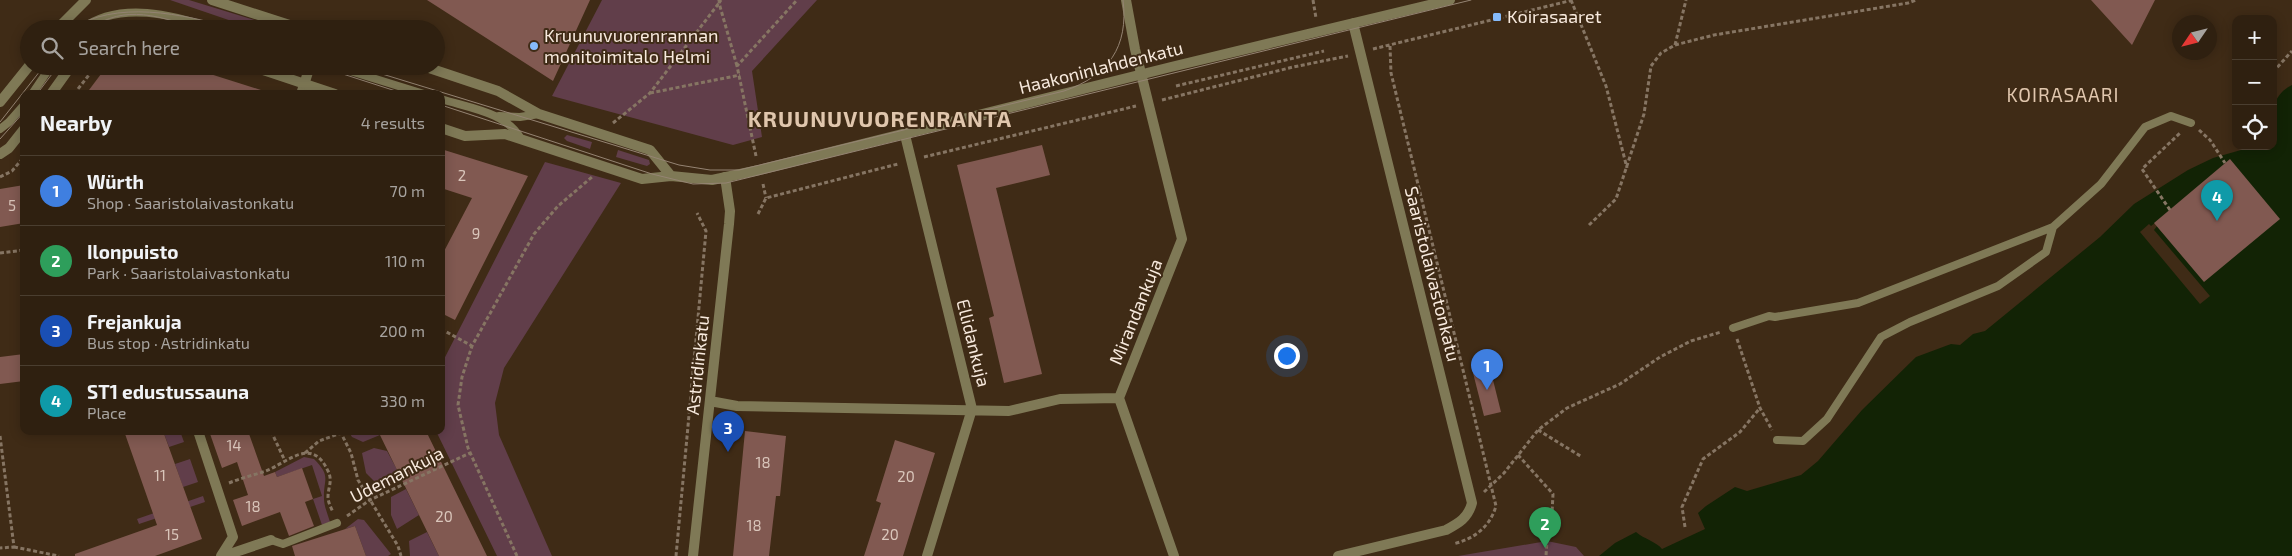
<!DOCTYPE html>
<meta charset="utf-8">
<style>
body{margin:0;font-family:"Exo 2",sans-serif;background:#372819;color:#f1f3f6}
.controls{position:absolute;right:15px;top:15px;display:grid;overflow:hidden;border-radius:10px;box-shadow:0 2px 12px #0003}
.controls button{width:45px;height:45px;display:grid;place-items:center;padding:0;border:0;border-bottom:1px solid #4a3e30;background:#2f2010;color:#f1f3f6;font:25px sans-serif}
.compass{position:absolute;left:2172px;top:15px;width:45px;height:45px;border-radius:50%;background:#2f2010;box-shadow:0 2px 12px #0003;rotate:235deg}
.you{position:absolute;left:1286px;top:355px;width:18px;height:18px;margin:-12px;border:4px solid #fff;border-radius:50%;background:#1a73e8;box-shadow:0 0 0 8px #1a73e833}
.badge{display:grid;place-items:center;width:32px;height:32px;border-radius:50%;background:#86bbfb;color:#fff;font-size:16px;font-weight:700}
.pin{position:absolute;translate:-50% -41px;filter:drop-shadow(0 1px 2px #0008)}
.pin::after{content:'';position:absolute;top:26px;width:18px;height:15px;background:inherit;clip-path:polygon(0 0,100% 0,50% 100%)}
.list{margin:0;padding:0;list-style:none}
h2{display:flex;justify-content:space-between;align-items:center;height:65px;margin:0;padding:0 20px;font-size:21px}
h2 small{font-size:16px;font-weight:400;color:#a7a39f}
.list li{display:grid;grid-template-columns:32px 1fr auto;gap:15px;align-items:center;box-sizing:border-box;height:70px;padding:0 20px;border-top:1px solid #4a3e30}
.list b{display:block;font-size:19px;white-space:nowrap}
.list p{margin:0;font-size:16px;white-space:nowrap;color:#a7a39f}
.list em{font-size:16px;font-style:normal;color:#a7a39f}
.icon{flex:none;width:28px;height:28px;fill:none;stroke:currentColor;stroke-width:2;stroke-linecap:round;stroke-linejoin:round}
.map{position:relative;flex:none;width:2292px;height:556px;overflow:hidden}
.search{position:absolute;background:#2f2010;box-shadow:0 2px 12px #0003;left:20px;top:20px;width:425px;height:55px;display:flex;align-items:center;gap:12px;box-sizing:border-box;padding:0 18px;border-radius:28px;color:#a7a39f;font-size:19px}
.panel{position:absolute;background:#2f2010;box-shadow:0 2px 12px #0003;left:20px;top:90px;width:425px;height:345px;border-radius:10px}
.map>svg:first-child{display:block}
</style>
<div class="map">
<svg width="2292" height="556" viewBox="0 0 2292 556">
<rect width="100%" height="100%" fill="#3f2b16"/>
<!-- green -->
<path fill="#613e4a" d="M170,0h19l75,23 -2,6h-7z
M602,0h215l-65,71 10,66 -29,8 -181,-49z
M567,135l25,7 -2,7 -23,-8 -3,-3z
M618,150l31,10 1,4 -3,2 -31,-9z
M545,162l76,21 -117,185 -9,35 4,32 53,121h-55l-61,-125h5v-66z
M163,431h17l4,11 -15,5z
M378,431l2,4 -17,7 -11,-5 -3,-5z
M374,448l13,3 13,24 -2,3 -15,7 -6,-1 -11,-11 -4,-20z
M304,457l10,2c18,18 9,20 10,40 0,7 4,16 6,23l-8,3 -9,-26 9,-3 -10,-31 -35,12 -2,-5z
M190,459l8,23 -15,5 -8,-23z
M406,489l13,26 -22,14 -6,-14v-18z
M203,496l2,6 -66,22 -2,-5z
M358,519l6,1 27,34 -3,2h-22l-11,-30 -10,3z
M427,532l12,24h-29l-1,-15z
M1547,541l29,6 8,9h-126z"/>
<!-- water -->
<path fill="#122305" d="M2292,85v471h-693l16,-13 21,-11c8,7 21,10 26,17l43,-20 -7,-16 8,-7 29,-19 12,4 54,-16 17,-14 44,-51 54,-53 35,-13 9,1 13,-11 12,-3 115,-94 34,-33 54,-34 25,-12 28,-8 6,-4h26c0,-23 -6,-49 19,-61z"/>
<!-- pier -->
<path fill="#3f2b16" d="M2155,223l2,3 -3,4 56,66 -10,8 -60,-72 9,-8 2,2z"/>
<!-- building -->
<path fill="#815951" d="M427,0h163l-37,81z
M2091,0h64l-23,45z
M107,66h78l76,24v4h-112l-13,-4 -3,4h-47z
M1042,145l8,30 -54,13 46,186 -38,9 -15,-65 5,-2 -37,-151z
M441,149l87,27 -73,144 -14,-7v-56l31,-59 -31,-10z
M2230,159l50,60 -76,63 -50,-59z
M24,185v38l-24,4v-38z
M24,354v27l-24,3v-27z
M1489,364l12,48 -17,4 -12,-47z
M124,431h39l39,108 -47,17h-80v-2l82,-29z
M209,431h39l16,45 11,-4 2,5 25,-9 11,31 -8,3 9,24 -25,10 -9,-24 -38,14 -9,-26 15,-5 -11,-33 -15,6z
M378,431h48l61,125h-48z
M745,431l41,5 -6,60h-4l-7,60h-36z
M895,440l40,13 -32,103h-39l17,-53 -5,-2z
M355,526l11,30h-71l-3,-10z"/>
<g fill="none" stroke-linecap="round" stroke-linejoin="round">
<!-- path -->
<path stroke="#867563" stroke-width="3" stroke-dasharray="4 2.5" stroke-linecap="butt" d="M721,0l-2,3 18,63
M1313,0l3,18
M1571,0l35,86 21,82
M1675,45l39,-10 194,-32 8,-3
M1390,46l1,27 105,433c-6,21 -22,33 -43,38
M1373,49l200,-49
M2273,72l19,-21
M1176,86l148,-35
M650,93l90,-18
M74,94l22,-28
M1162,100l131,-33 55,-11
M613,123l37,-30 69,-90v-3
M2199,130l11,10 15,23
M756,156l-19,-90 60,-66
M924,157l212,-51
M0,177l12,-6 12,-14
M763,184l3,14
M2170,210l-28,-41 38,-36
M758,214l8,-16 132,-34
M1589,225l27,-26 28,-85 7,-48 10,-13 14,-8 11,-45
M0,253l24,-3
M441,329l31,17
M1737,339l23,69 12,22
M1538,430l44,27
M271,431l14,30
M340,431l11,22 7,27 40,66 3,10
M0,436l14,111 -14,1
M305,453l14,-12 22,-8
M1518,455l35,39 -2,38 -4,9 -1,15
M229,483c12,-5 25,-8 37,-12 22,-9 46,-35 62,0 5,10 0,16 0,26 0,5 3,11 5,15
M1484,492l20,-19 34,-43 29,-22 53,-24 40,-27 31,-16 30,-9
M347,516l23,-16 100,-47
M1685,527l-3,-20 21,-48 37,-27 20,-24
M14,547l45,9
M517,556l-49,-108 -10,-43 4,-28 10,-31 62,-112 24,-28 34,-29
M676,556l30,-325 -9,-18"/>
<!-- service -->
<path stroke="#7f7956" stroke-width="8" d="M81,29c39,-29 92,-14 136,0
M334,66l90,28
M32,94l19,-28
M441,99c28,9 65,13 80,40
M499,116l21,1 19,-3
M0,129l9,-7 15,-17
M1733,328l36,-12 6,1 83,-14 195,-76 48,-43 44,-57 26,-11 20,7
M1777,440l26,1 24,-22 54,-82 29,-15 88,-36 48,-34 7,-25
M271,540l12,4 54,-21"/>
<!-- minor -->
<path stroke="#7f7956" stroke-width="10" d="M1126,0l9,49 47,190 -63,159 55,158
M301,94l9,-28
M905,135l67,274 -45,147
M710,401l27,5 272,5 51,-12 59,-1
M198,431l35,106 -12,19
M224,556l47,-16
M693,556l36,-332 1,-13 -5,-34"/>
<!-- tertiary -->
<path stroke="#7f7956" stroke-width="10" d="M212,0l90,29
M57,29l29,-29
M251,66l84,28
M423,66l75,25 41,23 111,36 21,26
M51,94l20,-28
M0,102l29,-36
M441,128l24,8 40,-2 137,45 29,-3 41,4 47,-10 412,-103 279,-67
M0,154l9,-6 15,-19
M1338,556l108,-26c13,-7 22,-12 26,-27l-119,-480"/>
<!-- tram -->
<path stroke="#958473" stroke-width="1" d="M72,29c42,-29 111,-16 162,0
M90,29c35,-26 71,-12 109,0
M318,66l87,28
M356,66l323,99 31,5h29l325,-79c44,-15 65,-44 59,-91
M37,94l21,-28
M441,105l211,69 41,10 33,-1 745,-183
M0,122l44,-56
M0,139l24,-27"/>
</g>
<!-- markers -->
<g fill="#86bbfb" stroke="#3f2b16" stroke-width="2">
<rect x="1492" y="12" width="10" height="10" rx="2.5"/>
<circle cx="534" cy="46" r="5"/>
</g>
<g text-anchor="middle" stroke-width="4" stroke-linejoin="round" paint-order="stroke">
<!-- number labels -->
<g font-size="15" fill="#dac6bb">
<text x="462" y="181">2</text>
<text x="12" y="211">5</text>
<text x="476" y="239">9</text>
<text x="234" y="451">14</text>
<text x="763" y="468">18</text>
<text x="160" y="481">11</text>
<text x="906" y="482">20</text>
<text x="253" y="512">18</text>
<text x="444" y="522">20</text>
<text x="754" y="531">18</text>
<text x="172" y="540">15</text>
<text x="890" y="540">20</text>
</g>
<!-- poi labels -->
<g font-size="18" fill="#f8eade" stroke="#3f2b16" text-anchor="start">
<text x="1507" y="23">Koirasaaret</text>
<text x="544" y="42">Kruunuvuorenrannan<tspan x="544" dy="21">monitoimitalo Helmi</tspan></text>
</g>
<!-- street labels -->
<g font-size="18" fill="#f8eade" stroke="#3f2b16">
<text transform="translate(1101 68) rotate(-14)" y="6">Haakoninlahdenkatu</text>
<text transform="translate(1432 274) rotate(76)" y="6">Saaristolaivastonkatu</text>
<text transform="translate(1136 312) rotate(-68)" y="6">Mirandankuja</text>
<text transform="translate(973 343) rotate(76)" y="6">Ellidankuja</text>
<text transform="translate(698 365) rotate(-84)" y="6">Astridinkatu</text>
<text transform="translate(397 475) rotate(-27)" y="6">Udemankuja</text>
</g>
<!-- neighbourhood labels -->
<g font-size="19" letter-spacing="1" fill="#e0c6ad" stroke="#3f2b16">
<text x="2063" y="102">KOIRASAARI</text>
</g>
<!-- district labels -->
<g font-size="22" font-weight="bold" letter-spacing="1" fill="#e0c6ad" stroke="#3f2b16">
<text x="880" y="127">KRUUNUVUORENRANTA</text>
</g>
</g>
</svg>
<div class="controls">
<button>+</button>
<button>−</button>
<button><svg class="icon" aria-label="locate" viewBox="0 0 24 24"><circle cx="12" cy="12" r="6"/><path d="M12 2v4M12 18v4M2 12h4M18 12h4"/></svg></button>
</div>
<svg class="compass" viewBox="-18 -18 36 36"><path d="M0-13l5 13h-10z" fill="#e53935"/><path d="M0 13l5-13h-10z" fill="#a7a39f"/></svg>
<div class="you"></div>
<div class="pin badge" style="left:1487px;top:390px;background:#3f7fe0">1</div>
<div class="pin badge" style="left:1545px;top:548px;background:#2e9e5b">2</div>
<div class="pin badge" style="left:728px;top:452px;background:#1a4fb4">3</div>
<div class="pin badge" style="left:2217px;top:221px;background:#0f9aa8">4</div>
<div class="search"><svg class="icon" aria-label="search" viewBox="0 0 24 24"><circle cx="10" cy="10" r="6"/><path d="M15 15l6 6"/></svg>Search here</div>
<section class="panel">
<h2>Nearby<small>4 results</small></h2>
<ul class="list">
<li><span class="badge" style="background:#3f7fe0">1</span><div><b>Würth</b><p>Shop · Saaristolaivastonkatu</p></div><em>70 m</em></li>
<li><span class="badge" style="background:#2e9e5b">2</span><div><b>Ilonpuisto</b><p>Park · Saaristolaivastonkatu</p></div><em>110 m</em></li>
<li><span class="badge" style="background:#1a4fb4">3</span><div><b>Frejankuja</b><p>Bus stop · Astridinkatu</p></div><em>200 m</em></li>
<li><span class="badge" style="background:#0f9aa8">4</span><div><b>ST1 edustussauna</b><p>Place</p></div><em>330 m</em></li>
</ul>
</section>
</div>
